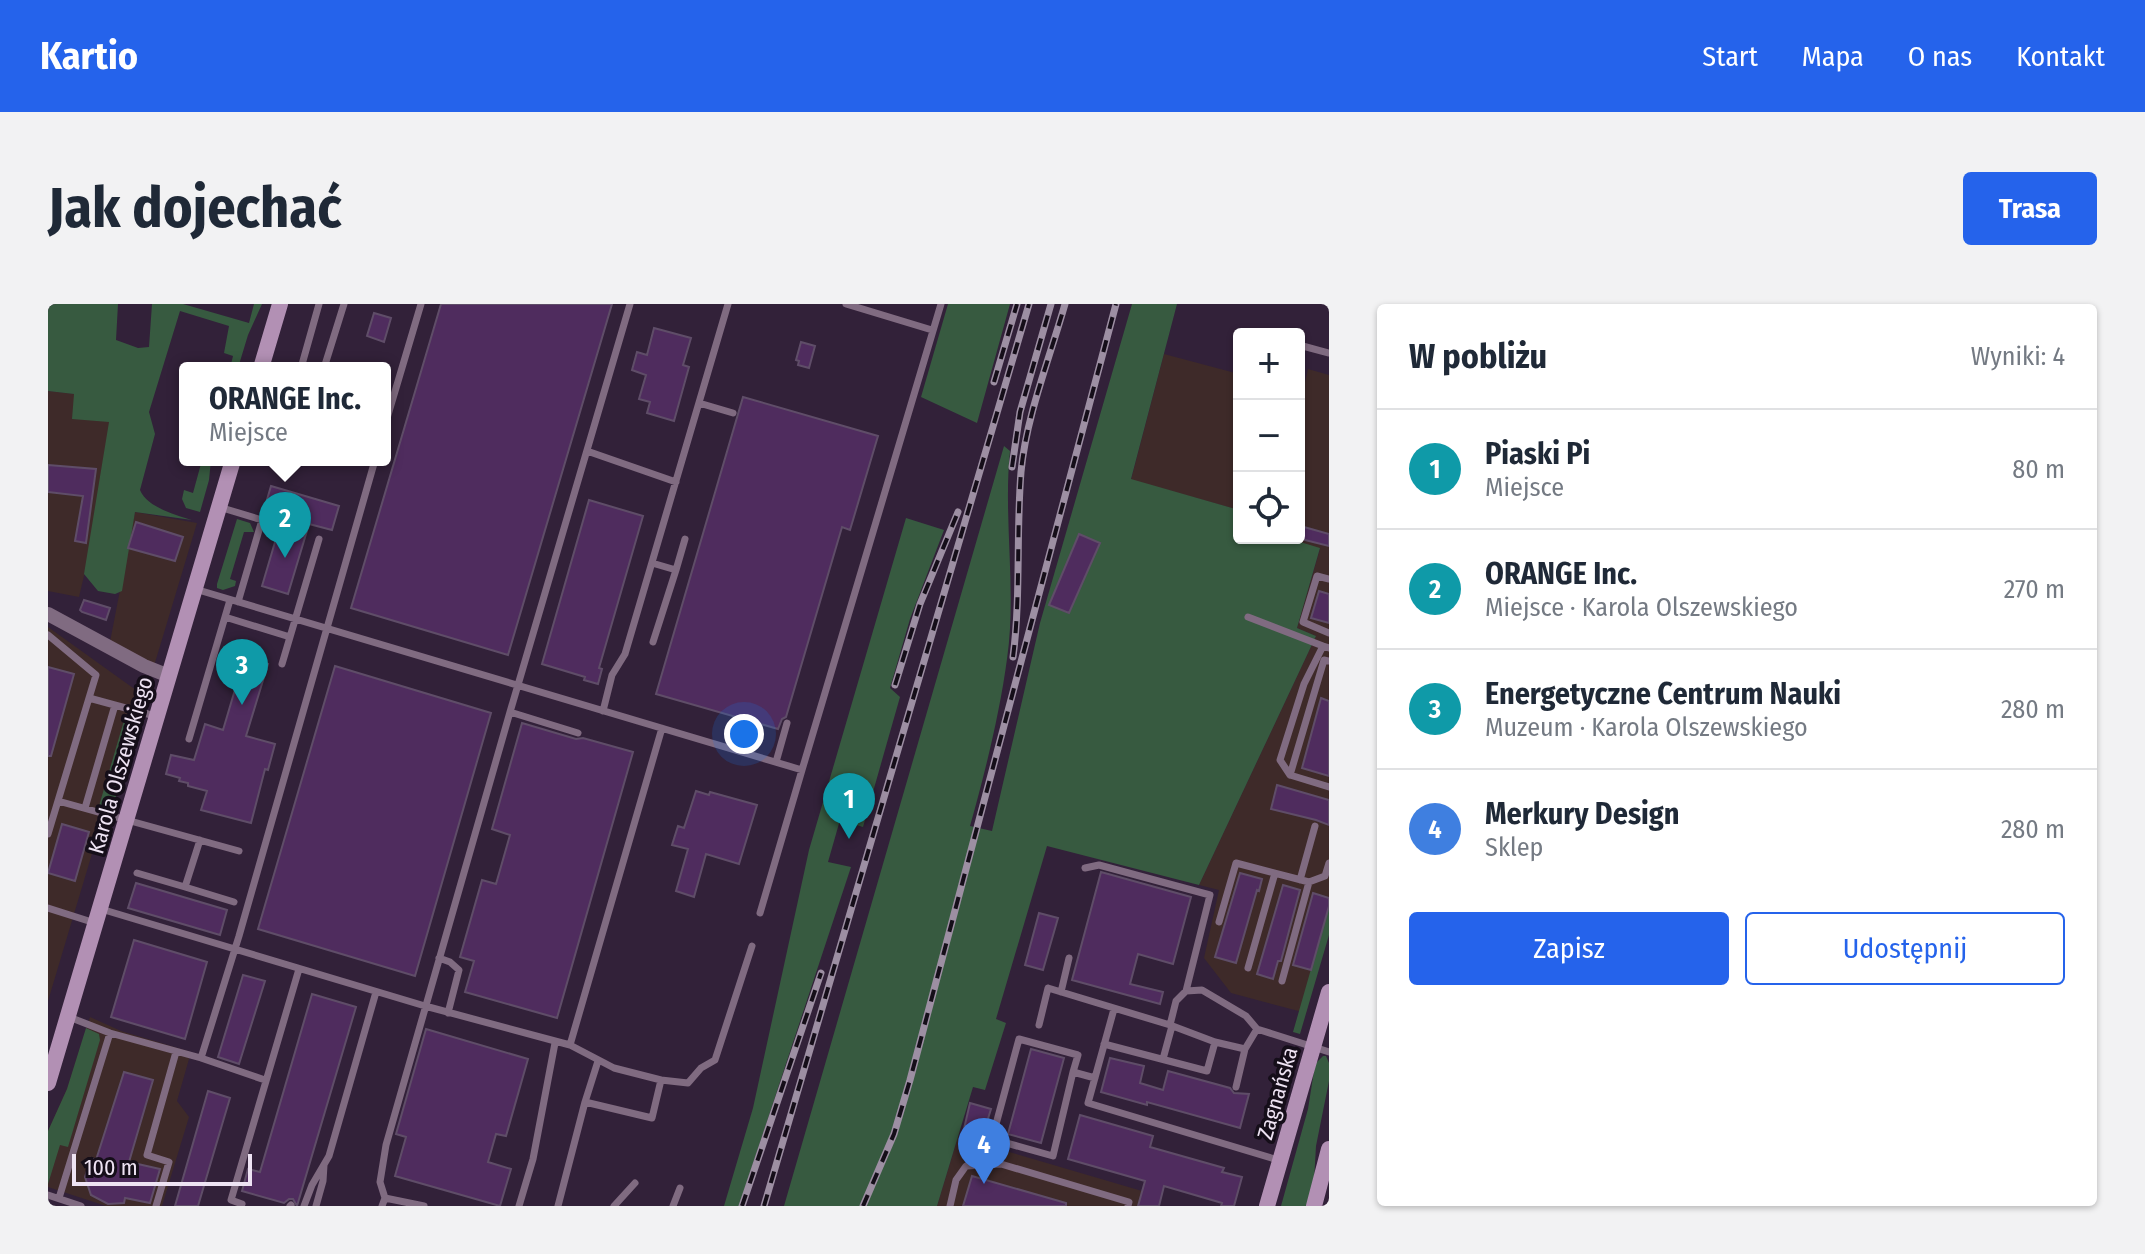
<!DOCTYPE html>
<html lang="pl">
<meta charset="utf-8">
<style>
body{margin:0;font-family:"Fira Sans Condensed",sans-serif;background:#f2f2f3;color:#1f2937}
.controls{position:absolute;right:24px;top:24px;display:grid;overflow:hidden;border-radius:8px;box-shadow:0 2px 6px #0004}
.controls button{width:72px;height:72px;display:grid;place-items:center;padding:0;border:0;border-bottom:2px solid #e0e1e3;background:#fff;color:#1f2937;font:40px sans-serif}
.scale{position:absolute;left:24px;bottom:20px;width:180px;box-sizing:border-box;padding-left:8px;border:4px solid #eee3f3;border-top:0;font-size:22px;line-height:28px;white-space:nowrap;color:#eee3f3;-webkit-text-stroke:6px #150e19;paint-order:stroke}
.you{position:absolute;left:696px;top:430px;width:28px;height:28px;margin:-20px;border:6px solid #fff;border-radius:50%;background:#1a73e8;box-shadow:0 0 0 12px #1a73e833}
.badge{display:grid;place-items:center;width:52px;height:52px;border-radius:50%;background:#2563eb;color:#fff;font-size:26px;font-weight:700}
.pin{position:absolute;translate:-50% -66px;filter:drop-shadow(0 2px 4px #0008)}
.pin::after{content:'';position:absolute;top:42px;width:28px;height:24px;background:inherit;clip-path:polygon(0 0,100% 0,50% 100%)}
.popup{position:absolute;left:131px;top:58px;width:212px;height:104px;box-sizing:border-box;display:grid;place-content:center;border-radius:8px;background:#fff;filter:drop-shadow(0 2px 6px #0005);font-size:26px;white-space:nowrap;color:#747a83}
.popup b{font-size:30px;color:#1f2937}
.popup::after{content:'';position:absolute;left:50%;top:100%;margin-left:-16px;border:16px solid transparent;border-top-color:#fff}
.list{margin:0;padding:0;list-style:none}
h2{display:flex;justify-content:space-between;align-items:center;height:104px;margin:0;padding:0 32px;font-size:34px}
h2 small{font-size:26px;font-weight:400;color:#747a83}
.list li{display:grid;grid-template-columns:52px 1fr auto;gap:24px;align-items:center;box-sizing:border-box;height:120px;padding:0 32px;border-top:2px solid #e0e1e3}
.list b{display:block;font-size:30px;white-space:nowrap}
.list p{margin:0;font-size:26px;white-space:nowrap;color:#747a83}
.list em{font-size:26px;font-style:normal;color:#747a83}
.actions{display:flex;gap:16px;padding:24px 32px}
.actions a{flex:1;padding:18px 0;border:2px solid #2563eb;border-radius:8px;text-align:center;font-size:28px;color:#2563eb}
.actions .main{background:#2563eb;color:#fff}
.icon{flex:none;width:44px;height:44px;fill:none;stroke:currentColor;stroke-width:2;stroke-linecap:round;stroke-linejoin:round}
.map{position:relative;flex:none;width:1281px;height:902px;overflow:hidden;border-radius:8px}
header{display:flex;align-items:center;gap:48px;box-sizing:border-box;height:112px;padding:0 40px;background:#2563eb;color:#fff}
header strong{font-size:38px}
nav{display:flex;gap:44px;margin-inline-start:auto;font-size:28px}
.intro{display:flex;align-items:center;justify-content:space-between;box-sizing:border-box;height:192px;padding:0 48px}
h1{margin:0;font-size:56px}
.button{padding:20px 36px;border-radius:8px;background:#2563eb;color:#fff;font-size:28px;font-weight:700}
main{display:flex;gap:48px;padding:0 48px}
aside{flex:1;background:#fff;border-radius:8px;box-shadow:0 2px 6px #0004}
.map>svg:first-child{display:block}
</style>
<header>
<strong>Kartio</strong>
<nav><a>Start</a><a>Mapa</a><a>O nas</a><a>Kontakt</a></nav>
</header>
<div class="intro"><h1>Jak dojechać</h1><a class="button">Trasa</a></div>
<main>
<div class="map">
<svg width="1281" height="902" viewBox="0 0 1281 902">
<rect width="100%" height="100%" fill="#322139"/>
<!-- commercial -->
<path fill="#3e2a29" d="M1116,50l75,20v136l-108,-30z
M1260,65l21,6v556l-23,82 -75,-20 -27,-35 15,-68 -20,-5 117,-249 -19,-8 23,-79 -23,-8 3,-14 -1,-147 6,2z
M0,87l27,3 35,28 -19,124 -12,51 -31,-6z
M87,208l62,11 -43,143 -44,-24z
M0,323l92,66 -92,308z
M42,713l31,14 70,21 -14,49 12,16 -27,89h-56l-58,-19v-56l19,-42z
M910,833l184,54 -4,15h-201z"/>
<!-- green -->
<path fill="#375a40" d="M0,0h70l-2,36 22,8 11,-1 3,-43h31l66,19 5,-19h8l-14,31 -10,33h-8l3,-12 -9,-3 5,-27 -49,-15 -31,101 6,22 -15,56c7,17 35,25 52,30l-57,-8 -13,79 -7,3 -17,-3 -14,-17 25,-152 -37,-3 2,-25 -26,-3z
M900,0h62l-33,119 -56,-26z
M1084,0h45l-46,175 108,31v28h58v3l23,7 -23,80 19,8 -117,249 -152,-39 -51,173 10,4 -21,67 -12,-3 -36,119h-153l220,-760 6,5c-7,69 7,139 -3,208 -7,53 -22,114 -37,167l22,5 48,-208z
M154,156h9l-2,20 -9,32 -14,-4 -4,-9 2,-9 9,3z
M858,214l38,12 -34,89 -20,69 10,9 -37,130 -23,-7 -12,42 23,5 -112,339h-15l29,-98 56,-258z
M189,215l13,4 4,9h-10l-14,47 6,2 -1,5 -12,4 -6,-2v-4z
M82,411l9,3 -27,92 -13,-4 26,-89z
M1281,602v29l-29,99 -7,-2z
M38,724l13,6 1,6 -32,107 -8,-2 -12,39v-53l19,-42z
M1275,752h3l3,7v18l-13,65 -2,35 -8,25h-25l27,-97 6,-38 2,-8z"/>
<!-- building -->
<path fill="#4f2c5e" stroke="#5f4d68" stroke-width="2" d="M393,0h171l-104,351 -157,-47z
M326,9l17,5 -7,24 -17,-6z
M606,24l37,10 -8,27 6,2 -15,54 -27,-8 3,-11 -11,-3 7,-24 -14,-5 5,-18 10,3z
M753,38l14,4 -6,22 -11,-3 1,-4 -3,-1z
M695,93l135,39 -28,94 -8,-3 -56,190 -4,2 -4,10 -122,-35z
M0,161l48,4 -10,74 -11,-2 8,-45 -35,-4z
M223,182l68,20 -7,24 -23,-6 -21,70 -26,-8 21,-71 -19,-5z
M541,196l54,16 -44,152 3,1 -4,15 -14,-4 1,-3 -43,-13z
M88,218l47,15 -8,24 -47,-13z
M1256,223l25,7v12l-28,-7z
M1031,230l21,9 -31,70 -20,-8z
M1271,287l10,3v29l-18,-5z
M36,296l26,8 -4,12 -24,-8 -2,-2z
M197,352l23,8 -22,72 29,8 -7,26 -3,-1 -14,54 -50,-13 6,-19 -19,-5v-3l-9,-2 1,-3 -14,-4 5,-19 23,5 11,-36 18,6z
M287,362l156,47 -76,263 -157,-47z
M0,363l26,7 -23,82h-3z
M1273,394l8,3v75l-27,-8z
M474,419l54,16 7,-1 50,14 -76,266 -92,-26 9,-31 -14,-4 22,-77 14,4 14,-49 -18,-6z
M1229,481l52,15v25l-13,-5 -45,-11z
M648,487l13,4 1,-3 47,13 -18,59 -33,-10 -12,43 -18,-6 12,-42 -16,-4 6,-19 6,2z
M14,520l27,8 -14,49 -27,-8z
M1053,568l90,25 -18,67 -35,-10 -8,30 33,8 -3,12 -88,-24z
M1192,569l22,6 -3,12 -2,-1 -21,73 -21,-6z
M88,579l91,27 -7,25 -92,-27z
M1235,581l17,5 -19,71h-3l-5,18 -16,-5z
M1265,589l16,5v8l-18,64 -18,-5z
M991,609l19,5 -15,52 -18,-5z
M86,636l73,22 -22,77 -74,-22z
M195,671l22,6 -26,83 -21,-7z
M264,690l44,13 -59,199 -4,-7h-4l-5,4 -42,-12 6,-22 12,3z
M378,725l102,30 -22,77 -10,-2 -8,28 23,7 -11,37 -105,-30 11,-39 -10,-3z
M983,745l33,9 -23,85 -33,-9z
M1062,754l34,8 -4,17 23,7 5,-19 62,17 4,5 15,1 -9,34 -93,-26v3l-46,-13z
M76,768l29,8 -24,82 31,7 -10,34 -25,-5 -1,5 -16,1 -17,-9 -6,-18 6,-19 5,2z
M160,787l22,7 -6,20 -26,88h-23z
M922,799l21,6 -9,29 -19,-5z
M1032,811l73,21 -3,11 74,21 -2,4 20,5 -8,29h-13l1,-3 -58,-17 -5,20h-21l7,-25 -77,-22z
M924,872l94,27v3h-103z"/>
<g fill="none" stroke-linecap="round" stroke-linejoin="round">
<!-- lane -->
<path stroke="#806b81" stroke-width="7" d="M798,0l86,26
M1251,41l30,8
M253,64l18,-64
M276,64l20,-64
M651,99l34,10
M337,121l36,-121
M539,147l89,31
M171,203l43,13 -24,82
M604,259l24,7 -23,72
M628,266l9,-31
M1281,275l-12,-3 -14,46 26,11
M147,285l607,181 139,-466
M177,313l65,20 -8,27
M1200,313l75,29
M0,331l48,40 -7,23
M242,333l29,-98
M1281,357l-5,-1 -34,115 39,12
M555,407l9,-36 13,-21 103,-350
M462,408l68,21
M141,435l41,-139
M728,458l11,-39
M1242,471l-10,-15 24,-76 19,-38 6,2
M10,497l181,50
M37,504l30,-103
M0,530l41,-136 66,18
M1037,564l14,-3 111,30 -24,96
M89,569l48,14 15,-47
M1252,576l15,-54
M137,583l49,15
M0,604l47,15
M53,605l324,97 145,39 92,-317
M712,609l42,-143
M1171,618l17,-59 73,19
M391,654l11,4 9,8 -11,43
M1200,664l27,-95
M1234,677l27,-99 16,-6 4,-13
M1013,688l8,-34
M1066,705l-26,94 190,57
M21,713l41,16 91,25 64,22
M991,721l9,-37 122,37 45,17 30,7 12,-20
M1122,721l6,-24 10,-10 16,-1 44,26 11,13 72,23
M1056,740l103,27 8,-29
M522,741l44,23 47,12 -9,38 -67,-16 13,-41
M153,754l38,-122 136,-476
M1115,755l9,-33
M1025,768l5,-17 -59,-16 -27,100 61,17 20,-84 22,6
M613,776l27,3 13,-15 14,-8 37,-114
M1188,783l9,-38
M0,891l33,11
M11,894l51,-165
M337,894l39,8
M108,902l13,-44 -22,-7 29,-103
M193,902l1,-2 -11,-4 68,-231
M242,902l1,-1
M256,902l8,-21 17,-29 47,-164
M268,902l7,-25 1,-16
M334,902l3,-8 -5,-16 6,-37 124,-433 120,-408
M471,902l14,-47 22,-116
M510,902l27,-104
M566,902l21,-23
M625,902l7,-18
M902,902l6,-26 10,-14 35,-2 128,38 -1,4"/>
<!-- street -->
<path stroke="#806b81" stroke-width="14" d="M0,310l96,52 25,10"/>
<!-- secondary -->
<path stroke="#b290b4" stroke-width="16" d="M213,64l19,-64
M0,779l185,-623
M1219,902l62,-214
M1266,902l15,-57"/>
<defs>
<path id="rail" d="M946,78l23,-78
M964,163l8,-55 31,-108
M965,353c8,-61 3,-123 8,-185 5,-55 29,-115 44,-168
M847,381l25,-81 38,-92
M694,902l79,-233
M716,902l265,-902
M815,902l31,-72 16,-54 206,-776"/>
</defs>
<!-- rail casing -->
<use href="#rail" stroke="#9d8fa3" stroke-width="7"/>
<!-- rail -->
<use href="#rail" stroke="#150e19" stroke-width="4" stroke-dasharray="12" stroke-linecap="butt"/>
</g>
<g text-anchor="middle" stroke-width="7" stroke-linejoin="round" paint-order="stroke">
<!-- street labels -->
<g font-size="22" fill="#eee3f3" stroke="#150e19">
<text transform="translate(72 461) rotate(-74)" y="8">Karola Olszewskiego</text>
<text transform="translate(1229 789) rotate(-74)" y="8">Zagnańska</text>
</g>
</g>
</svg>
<div class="controls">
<button>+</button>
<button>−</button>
<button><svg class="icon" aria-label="locate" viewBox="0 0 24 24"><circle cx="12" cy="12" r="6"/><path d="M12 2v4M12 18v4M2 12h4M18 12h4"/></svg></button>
</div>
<div class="scale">100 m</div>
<div class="you"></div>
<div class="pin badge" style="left:801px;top:535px;background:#0f9aa8">1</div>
<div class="pin badge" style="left:237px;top:254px;background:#0f9aa8">2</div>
<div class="popup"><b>ORANGE Inc.</b>Miejsce</div>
<div class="pin badge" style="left:194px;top:401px;background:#0f9aa8">3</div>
<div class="pin badge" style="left:936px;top:880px;background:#3f7fe0">4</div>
</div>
<aside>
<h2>W pobliżu<small>Wyniki: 4</small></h2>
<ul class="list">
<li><span class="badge" style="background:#0f9aa8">1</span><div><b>Piaski Pi</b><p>Miejsce</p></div><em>80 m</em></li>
<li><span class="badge" style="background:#0f9aa8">2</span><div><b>ORANGE Inc.</b><p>Miejsce · Karola Olszewskiego</p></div><em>270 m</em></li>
<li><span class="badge" style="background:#0f9aa8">3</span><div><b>Energetyczne Centrum Nauki</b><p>Muzeum · Karola Olszewskiego</p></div><em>280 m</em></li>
<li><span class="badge" style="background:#3f7fe0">4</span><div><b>Merkury Design</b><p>Sklep</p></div><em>280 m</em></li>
</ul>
<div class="actions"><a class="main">Zapisz</a><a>Udostępnij</a></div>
</aside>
</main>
